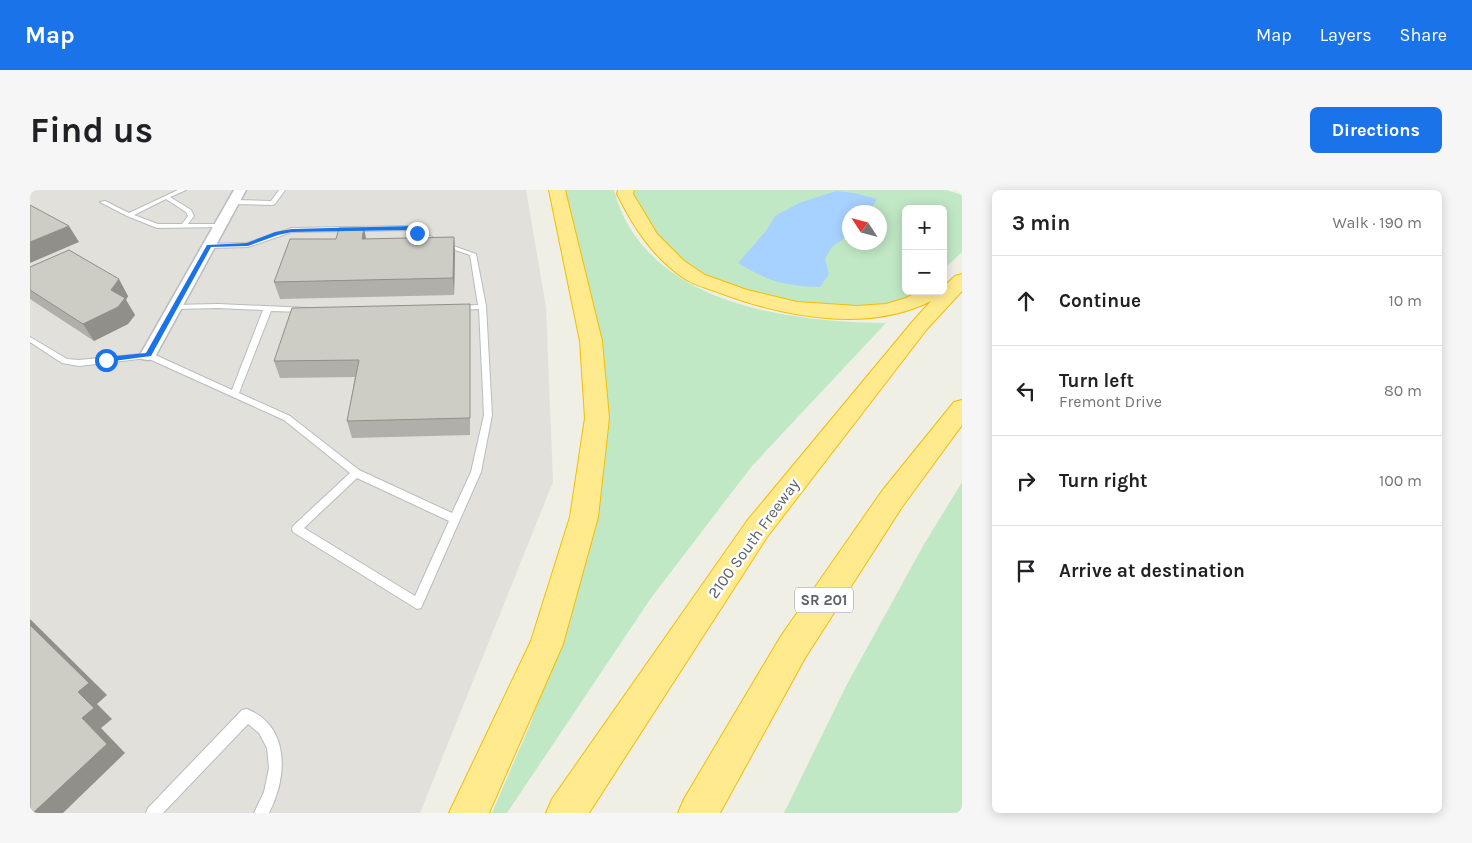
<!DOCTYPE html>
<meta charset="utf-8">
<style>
body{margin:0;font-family:Karla,sans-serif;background:#f6f6f6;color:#202124}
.controls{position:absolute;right:15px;top:15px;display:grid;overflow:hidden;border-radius:8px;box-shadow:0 2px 12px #0003}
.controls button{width:45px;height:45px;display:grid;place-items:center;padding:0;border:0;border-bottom:1px solid #e0e0e0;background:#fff;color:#202124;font:25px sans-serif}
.compass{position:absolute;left:812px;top:15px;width:45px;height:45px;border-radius:50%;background:#fff;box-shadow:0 2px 12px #0003;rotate:306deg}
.stop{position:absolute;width:15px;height:15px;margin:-11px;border:4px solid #1a73e8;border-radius:50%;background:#fff}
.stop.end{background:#1a73e8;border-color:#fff;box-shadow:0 1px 5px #0008}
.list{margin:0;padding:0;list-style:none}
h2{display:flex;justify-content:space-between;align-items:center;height:65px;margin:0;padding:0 20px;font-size:21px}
h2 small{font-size:16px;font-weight:400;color:#757577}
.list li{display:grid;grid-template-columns:32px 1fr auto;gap:15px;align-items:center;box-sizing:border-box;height:90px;padding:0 20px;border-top:1px solid #e0e0e0}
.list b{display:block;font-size:19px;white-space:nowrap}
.list p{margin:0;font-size:16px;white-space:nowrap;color:#757577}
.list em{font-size:16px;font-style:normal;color:#757577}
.icon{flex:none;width:28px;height:28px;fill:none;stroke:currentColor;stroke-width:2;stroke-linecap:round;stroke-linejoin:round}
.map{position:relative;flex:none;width:932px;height:623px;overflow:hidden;border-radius:8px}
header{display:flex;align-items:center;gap:30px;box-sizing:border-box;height:70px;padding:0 25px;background:#1a73e8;color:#fff}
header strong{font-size:24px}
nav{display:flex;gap:28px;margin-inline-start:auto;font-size:18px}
.intro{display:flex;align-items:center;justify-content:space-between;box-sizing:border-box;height:120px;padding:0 30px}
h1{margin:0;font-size:35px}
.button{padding:12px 22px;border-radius:8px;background:#1a73e8;color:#fff;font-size:18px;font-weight:700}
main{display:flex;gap:30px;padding:0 30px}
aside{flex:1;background:#fff;border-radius:8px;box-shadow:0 2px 12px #0003}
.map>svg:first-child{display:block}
</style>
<header>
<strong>Map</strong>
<nav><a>Map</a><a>Layers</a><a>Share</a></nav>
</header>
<div class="intro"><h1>Find us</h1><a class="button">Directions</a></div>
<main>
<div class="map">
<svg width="932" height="623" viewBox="0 0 932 623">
<rect width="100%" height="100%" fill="#f0efe6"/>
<!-- industrial -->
<path fill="#e1e0da" d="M0,0h496l20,117 7,175 -133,331h-390z"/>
<!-- green -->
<path fill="#c1e8c5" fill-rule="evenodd" d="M528,0h56c30,114 173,132 272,133l-134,143 -101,132 -144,215h-15l38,-88 38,-107 28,-181z
M599,0h317l16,5v57l-19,18v-61h-37v82h14l-3,3 -40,13 -89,-2 -88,-27 -31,-23zM819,22h30v30h-30z
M932,292v331h-178l62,-127 77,-140z"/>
<!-- water -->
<path fill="#a7d1ff" d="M806,1l18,2 23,6 -8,13h-20v17l-5,9 -12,9 -7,12 4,15 -9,13c-34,-1 -53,-6 -82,-24l28,-32 9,-15 24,-13z"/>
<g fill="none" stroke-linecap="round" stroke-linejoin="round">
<defs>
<path id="lane" d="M148,0h8l-16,7 21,13 3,6 -6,8h32l3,2 -1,1 -65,1 -30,-12 -27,-14 5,-1 24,12zM136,9l20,13 2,4 -6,8h-24l-24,-9z
M249,0h6l-10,14 -2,1 -40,-1 -3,-2 3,-2 38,1z
M380,36l32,16 34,12 10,52 6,109 -11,57 -60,136 -4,1 -124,-77 -1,-3 1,-3 57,-53 -66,-53 -137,-62 -68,8 -17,-3 -32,-21v-5l37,22 12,1 72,-7 81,37 31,-80 -45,-2 -43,1h-3v-4l46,-1 89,4 1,2 -4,2 -33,-1 -32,82 51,23 69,54 93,43 19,-41 13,-57 -5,-106 -23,1 -4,-2 4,-2 22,-1 -8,-50 -32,-11 -29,-14 -117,2 -44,15 -39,1 -3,-2 3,-2 38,-1 45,-15zM327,288l92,43 -34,75 -111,-68z
M217,519c44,18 40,69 22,104h-15l10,-21 5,-24 -2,-20 -8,-15 -11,-9 -85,89h-17l2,-5 94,-98z"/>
<path id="street" d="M204,0h12l-90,165 -2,4 -6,1 -6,-1 -2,-4z"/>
<path id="highway" d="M519,0h16l37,151 7,77 -11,99 -35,127 -74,169h-40l82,-172 39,-124 15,-99 -5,-77z
M588,0h16l-1,4 24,40 27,27 21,14 42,15 50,12 60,4 29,-2 20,-6 14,-7h23v-4l12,-11 7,-2v17l-35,38 -160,208 -178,276h-43l6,-14 195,-278 166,-200 18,-20c-63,32 -147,16 -211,-8 -13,-5 -27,-8 -38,-16 -30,-21 -49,-51 -65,-83z
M932,210v25l-60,82 -97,151 -85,155h-42l6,-14 97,-163 101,-145 72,-89z"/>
</defs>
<!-- lane casing -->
<use href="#lane" stroke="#b8bbc0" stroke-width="2"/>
<!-- street casing -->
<use href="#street" stroke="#b8bbc0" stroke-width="3"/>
<!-- highway casing -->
<use href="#highway" stroke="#f6bc00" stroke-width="2"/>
<!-- lane -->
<use href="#lane" fill="#fff" fill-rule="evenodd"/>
<!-- street -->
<use href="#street" fill="#fff" fill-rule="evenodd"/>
<!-- highway -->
<use href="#highway" fill="#ffeb8e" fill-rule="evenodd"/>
</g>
<!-- wall -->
<path fill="#b0afa9" d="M334,38l2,11 88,-2 1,17 -1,41 -174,4 -6,-17 62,-43z
M0,77l98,29 -2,4 9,15 -7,9 -34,17 -64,-42z
M440,114v131l-118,3 -5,-17 8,-44 -75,1 -6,-17z"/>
<!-- shaded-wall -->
<path fill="#908f8a" d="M39,36l10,16 -49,21v-21z
M334,38l3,16 -5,-5z
M424,47l1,17 -1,41 -1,-17z
M89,89l9,17 -2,4 9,15 -7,9 -34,17 -11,-17 28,-34z
M0,429l77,76 -10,9 15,15 -11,9 24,25 -62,60h-30l49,-95 -4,-26 -48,-67z"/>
<!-- building -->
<path fill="#cdccc5" stroke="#908f8a" d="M0,15l39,21 -39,16z
M309,38h25l-2,11 92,-2 -1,41 -179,4 16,-43h46z
M39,60l50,29 -8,11 14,8 -7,9 -35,17 -53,-34v-23z
M440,114v114l-123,3 12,-61 -85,1 18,-53z
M0,435l59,58 -11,9 16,16 -12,10 25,26 -74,69h-3z"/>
<!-- route -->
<path fill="#1a73e8" d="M380,36l9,6v2l-10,-4 -117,2 -14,3 -30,11 -37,1 -60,109 -45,6 -4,-2 4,-3 40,-4 61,-108 40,-2 28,-11 17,-3z"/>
<g text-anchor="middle" stroke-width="5" stroke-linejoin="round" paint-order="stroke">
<!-- shield labels -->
<rect fill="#fff" stroke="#8e9094" stroke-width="1" x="765" y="397.5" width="58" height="25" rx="4"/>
<g font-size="15" font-weight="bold" fill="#5d6166">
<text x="794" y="415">SR 201</text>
</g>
<!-- street labels -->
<g font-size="16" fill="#5d6166" stroke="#fff">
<text transform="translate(723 348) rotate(-54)" y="6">2100 South Freeway</text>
</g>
</g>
</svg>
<div class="controls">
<button>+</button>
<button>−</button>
</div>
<svg class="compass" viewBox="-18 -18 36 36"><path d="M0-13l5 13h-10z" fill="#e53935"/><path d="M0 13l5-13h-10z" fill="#757577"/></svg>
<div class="stop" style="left:76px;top:170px"></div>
<div class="stop end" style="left:387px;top:43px"></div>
</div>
<aside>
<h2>3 min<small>Walk · 190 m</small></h2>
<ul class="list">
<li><svg class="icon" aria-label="ahead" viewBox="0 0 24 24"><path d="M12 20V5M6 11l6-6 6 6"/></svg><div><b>Continue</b></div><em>10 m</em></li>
<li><svg class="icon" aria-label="left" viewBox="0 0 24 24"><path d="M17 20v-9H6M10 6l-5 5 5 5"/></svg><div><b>Turn left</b><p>Fremont Drive</p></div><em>80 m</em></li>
<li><svg class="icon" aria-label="right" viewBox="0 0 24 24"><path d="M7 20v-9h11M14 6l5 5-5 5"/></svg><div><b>Turn right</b></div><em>100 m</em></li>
<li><svg class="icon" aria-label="arrive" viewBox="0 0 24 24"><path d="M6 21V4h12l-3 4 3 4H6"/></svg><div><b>Arrive at destination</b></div></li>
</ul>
</aside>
</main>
